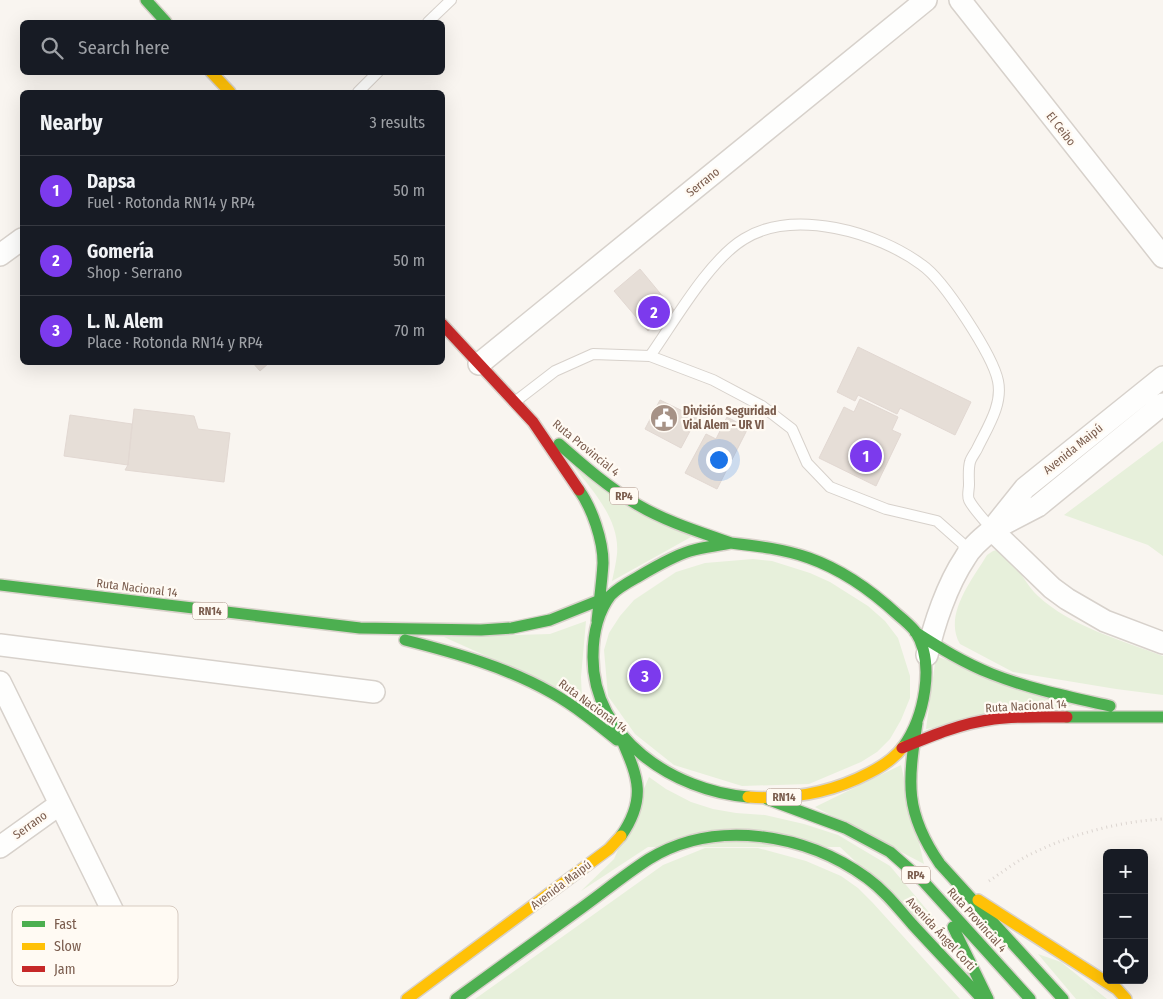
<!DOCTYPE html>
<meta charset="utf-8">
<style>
body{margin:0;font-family:"Fira Sans Condensed",sans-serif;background:#242831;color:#f1f3f6}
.controls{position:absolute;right:15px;bottom:15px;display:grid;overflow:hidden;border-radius:8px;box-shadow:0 5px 20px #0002}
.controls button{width:45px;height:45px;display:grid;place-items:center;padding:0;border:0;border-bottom:1px solid #363941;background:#171b24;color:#f1f3f6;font:25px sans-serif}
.you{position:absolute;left:718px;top:459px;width:18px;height:18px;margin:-12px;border:4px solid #fff;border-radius:50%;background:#1a73e8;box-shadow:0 0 0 8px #1a73e833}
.badge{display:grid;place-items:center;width:32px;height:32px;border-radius:50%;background:#7c3aed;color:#fff;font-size:16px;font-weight:700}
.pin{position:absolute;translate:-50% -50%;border:2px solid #fff;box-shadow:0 1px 5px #0006}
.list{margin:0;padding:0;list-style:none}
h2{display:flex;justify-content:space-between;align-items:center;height:65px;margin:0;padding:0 20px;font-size:21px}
h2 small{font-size:16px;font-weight:400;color:#9ea1a6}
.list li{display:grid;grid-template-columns:32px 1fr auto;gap:15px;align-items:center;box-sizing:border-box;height:70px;padding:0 20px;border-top:1px solid #363941}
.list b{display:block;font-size:19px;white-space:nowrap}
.list p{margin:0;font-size:16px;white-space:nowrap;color:#9ea1a6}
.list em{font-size:16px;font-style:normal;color:#9ea1a6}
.icon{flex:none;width:28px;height:28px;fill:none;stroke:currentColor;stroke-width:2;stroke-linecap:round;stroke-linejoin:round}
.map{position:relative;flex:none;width:1163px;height:999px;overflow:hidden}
.search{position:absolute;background:#171b24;box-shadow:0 5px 20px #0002;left:20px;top:20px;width:425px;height:55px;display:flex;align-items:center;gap:12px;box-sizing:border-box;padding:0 18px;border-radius:8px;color:#9ea1a6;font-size:19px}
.panel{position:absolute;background:#171b24;box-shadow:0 5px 20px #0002;left:20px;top:90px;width:425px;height:275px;border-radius:8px}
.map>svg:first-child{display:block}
</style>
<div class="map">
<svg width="1163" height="999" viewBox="0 0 1163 999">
<rect width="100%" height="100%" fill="#f9f5f0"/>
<!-- green -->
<path fill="#e7f0db" d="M1163,441v115l-15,-11 -84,-30z
M574,467l117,70 -79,44c2,-9 4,-18 5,-27 3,-34 -24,-63 -43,-87z
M1000,549c17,13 23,33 38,47 32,30 85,45 125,60v39l-47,-6 -103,-17 -53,-28c-17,-29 12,-64 27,-89l6,-4z
M753,559l19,2 38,12 20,9 38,24 17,15 13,17 12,38v22l-9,22 -11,19 -13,13 -16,10 -52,22 -67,2 -68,-21 -39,-31 -27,-38 -4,-46 5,-17 11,-17 14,-16 42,-28 29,-9z
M586,621l-5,56 1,22 -138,-62 106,-3z
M936,656l137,50 -147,23z
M901,765l23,99 -109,-57z
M649,777l17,12 25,13 22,7 23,4 29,2 39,9 34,11 52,31 43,51 15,31 -108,-101h-192l-67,44 33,-32z
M705,848h53l48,13 35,15 17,12 14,14 88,97h-485l188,-134z
M1038,954l23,8 46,37h-31z"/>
<!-- building -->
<path fill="#e6ded7" stroke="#e2d8d2" d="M640,269l34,41 -26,21 -34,-40z
M858,347l113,55 -16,33 -55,-27 -3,6 -39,-19 -3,6 -18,-9z
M252,362h18l-10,9z
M860,399l38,18 -6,13 9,4 -25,52 -57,-28 25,-51 10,5z
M660,400l37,18 -16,30 -36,-19z
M134,409l60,7 4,13 32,4 -6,49 -99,-12 3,-5z
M70,415l62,9 -4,41 -64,-9z
M727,417l21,11 -31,61 -32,-16 21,-39 10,5z"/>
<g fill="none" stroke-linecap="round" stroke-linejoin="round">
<defs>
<path id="lane" d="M428,22l23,-22
M358,92l20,-20
M650,356c24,-34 59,-96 94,-117 50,-31 134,-7 178,26 22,15 71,91 76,116 5,24 -11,47 -21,68 -2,4 -6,9 -7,13 -2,7 -1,16 -1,23 0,4 -2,11 0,15 5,10 16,20 23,30
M516,401l39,-30 38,-17 57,2 63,24 49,26 30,23 15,34 23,24 56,22 51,12 26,23 2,12"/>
<path id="street" d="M960,0l203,257
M0,255l22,-16
M479,364l447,-364
M997,523l28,-35 138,-111
M992,530l60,58 15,11 38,22 58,22
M0,645l374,47
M927,655c7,-31 20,-70 38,-97 6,-11 18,-21 27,-28l46,-24 125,-102
M0,682l128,260
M0,847l60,-43"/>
<path id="fast" d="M146,0l20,22
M559,444c25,22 50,44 79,61 29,17 62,27 93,38
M579,490c13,18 24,50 24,73 -1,19 -4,39 -6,58
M731,543c26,3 53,6 78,15 34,12 63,33 89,57 6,5 12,10 17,16 21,32 9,87 -12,116
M731,543c-13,3 -28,4 -41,8 -19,6 -37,17 -54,27 -9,5 -18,10 -25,17 -13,17 -18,40 -18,61 -1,82 81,135 155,141
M0,585l360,43 121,2 31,-2 38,-8 60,-24
M915,632c25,16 49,31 77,42 38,15 78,23 118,32
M405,640c51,13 101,27 147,53 23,13 44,30 65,47
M1067,717h96
M917,723c-9,60 -13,89 23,141l123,135
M618,731c17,41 32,63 3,105
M767,799l78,29 45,24 33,29 107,118
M953,927l35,72
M456,999c40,-29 80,-58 120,-87 24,-17 48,-37 73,-53 67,-41 157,-25 218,19 18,13 31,30 45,46 23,25 47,50 70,75"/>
<path id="slow" d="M211,72l19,20
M748,797c43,3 83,-4 121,-24 14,-7 25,-14 34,-26
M978,900l139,89 9,10
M407,999l202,-150 12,-13"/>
<path id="jam" d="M442,324l91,98 46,68
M902,748c29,-12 60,-25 92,-29 24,-3 49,-2 73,-2"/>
</defs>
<!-- lane casing -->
<use href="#lane" stroke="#d7d1cb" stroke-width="12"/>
<!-- street casing -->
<use href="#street" stroke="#d7d1cb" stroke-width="24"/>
<!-- fast casing -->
<use href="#fast" stroke="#d9d2cb" stroke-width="14"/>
<!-- slow casing -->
<use href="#slow" stroke="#d9d2cb" stroke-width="14"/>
<!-- jam casing -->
<use href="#jam" stroke="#d9d2cb" stroke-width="14"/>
<!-- path -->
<path stroke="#dcd5d0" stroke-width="3" stroke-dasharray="1 4" stroke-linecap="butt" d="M989,881c12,-8 24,-17 36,-24 43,-22 90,-35 138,-38"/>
<!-- lane -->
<use href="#lane" stroke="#fefefd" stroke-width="10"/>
<!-- street -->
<use href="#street" stroke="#fefefd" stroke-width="21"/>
<!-- fast -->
<use href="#fast" stroke="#4caf50" stroke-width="11"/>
<!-- slow -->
<use href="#slow" stroke="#ffc107" stroke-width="11"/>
<!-- jam -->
<use href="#jam" stroke="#c62828" stroke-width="11"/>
</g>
<!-- icons -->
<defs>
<symbol id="civic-disc" viewBox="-11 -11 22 22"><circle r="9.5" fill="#a69286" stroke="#fffaf3"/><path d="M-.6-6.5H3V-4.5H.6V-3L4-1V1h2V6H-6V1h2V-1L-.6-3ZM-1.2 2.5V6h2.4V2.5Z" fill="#fff"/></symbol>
</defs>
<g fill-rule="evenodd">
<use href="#civic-disc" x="648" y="402" width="32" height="32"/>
</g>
<g text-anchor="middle" stroke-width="4.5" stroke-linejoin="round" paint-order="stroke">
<!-- shield labels -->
<g fill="#fffaf3" stroke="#a28b7f" stroke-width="1">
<rect x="610" y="487.5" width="28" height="17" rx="4"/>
<rect x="192.5" y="602.5" width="35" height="17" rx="4"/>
<rect x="766.5" y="788.5" width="35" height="17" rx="4"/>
<rect x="902" y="866.5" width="28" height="17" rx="4"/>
</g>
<g font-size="11" font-weight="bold" fill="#7a5c4d">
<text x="624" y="500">RP4</text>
<text x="210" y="615">RN14</text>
<text x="784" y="801">RN14</text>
<text x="916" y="879">RP4</text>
</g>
<!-- street labels -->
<g font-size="12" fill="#7a5c4d" stroke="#fffaf3">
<text transform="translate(1061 129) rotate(52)" y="4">El Ceibo</text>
<text transform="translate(703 182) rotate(-39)" y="4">Serrano</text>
<text transform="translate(586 448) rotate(39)" y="4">Ruta Provincial 4</text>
<text transform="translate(1073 449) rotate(-39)" y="4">Avenida Maipú</text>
<text transform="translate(137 588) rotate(7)" y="4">Ruta Nacional 14</text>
<text transform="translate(593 706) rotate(36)" y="4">Ruta Nacional 14</text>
<text transform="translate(1026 706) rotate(-3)" y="4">Ruta Nacional 14</text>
<text transform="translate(30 825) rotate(-36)" y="4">Serrano</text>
<text transform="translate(561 885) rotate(-37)" y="4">Avenida Maipú</text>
<text transform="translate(977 920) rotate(48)" y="4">Ruta Provincial 4</text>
<text transform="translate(941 934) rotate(47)" y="4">Avenida Ángel Corti</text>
</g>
<!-- poi labels -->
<g font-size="12" font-weight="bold" fill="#7a5c4d" stroke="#fffaf3" text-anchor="start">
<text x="683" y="415">División Seguridad<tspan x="683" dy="14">Vial Alem - UR VI</tspan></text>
</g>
</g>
<!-- legend -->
<rect x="12" y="906" width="166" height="80" rx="8" fill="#fffaf3" stroke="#d7cbc1" stroke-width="1"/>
<rect x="22" y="921" width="23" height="6" fill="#4caf50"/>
<rect x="22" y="943" width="23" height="7" fill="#ffc107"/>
<rect x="22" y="966" width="23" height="6" fill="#c62828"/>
<g font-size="14" fill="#7a5c4d">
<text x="54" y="929">Fast</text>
<text x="54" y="951">Slow</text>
<text x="54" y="974">Jam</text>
</g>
</svg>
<div class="controls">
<button>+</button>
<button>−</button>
<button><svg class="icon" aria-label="locate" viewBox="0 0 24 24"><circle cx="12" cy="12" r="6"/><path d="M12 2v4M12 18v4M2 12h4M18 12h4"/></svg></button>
</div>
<div class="you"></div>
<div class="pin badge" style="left:866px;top:456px">1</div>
<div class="pin badge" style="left:654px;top:312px">2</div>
<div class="pin badge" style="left:645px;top:676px">3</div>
<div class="search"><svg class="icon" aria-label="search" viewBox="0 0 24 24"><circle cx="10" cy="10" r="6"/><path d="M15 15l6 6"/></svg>Search here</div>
<section class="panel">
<h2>Nearby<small>3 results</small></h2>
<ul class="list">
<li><span class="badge">1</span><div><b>Dapsa</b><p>Fuel · Rotonda RN14 y RP4</p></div><em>50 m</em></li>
<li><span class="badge">2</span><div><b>Gomería</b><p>Shop · Serrano</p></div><em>50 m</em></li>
<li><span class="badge">3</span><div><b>L. N. Alem</b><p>Place · Rotonda RN14 y RP4</p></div><em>70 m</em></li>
</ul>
</section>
</div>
